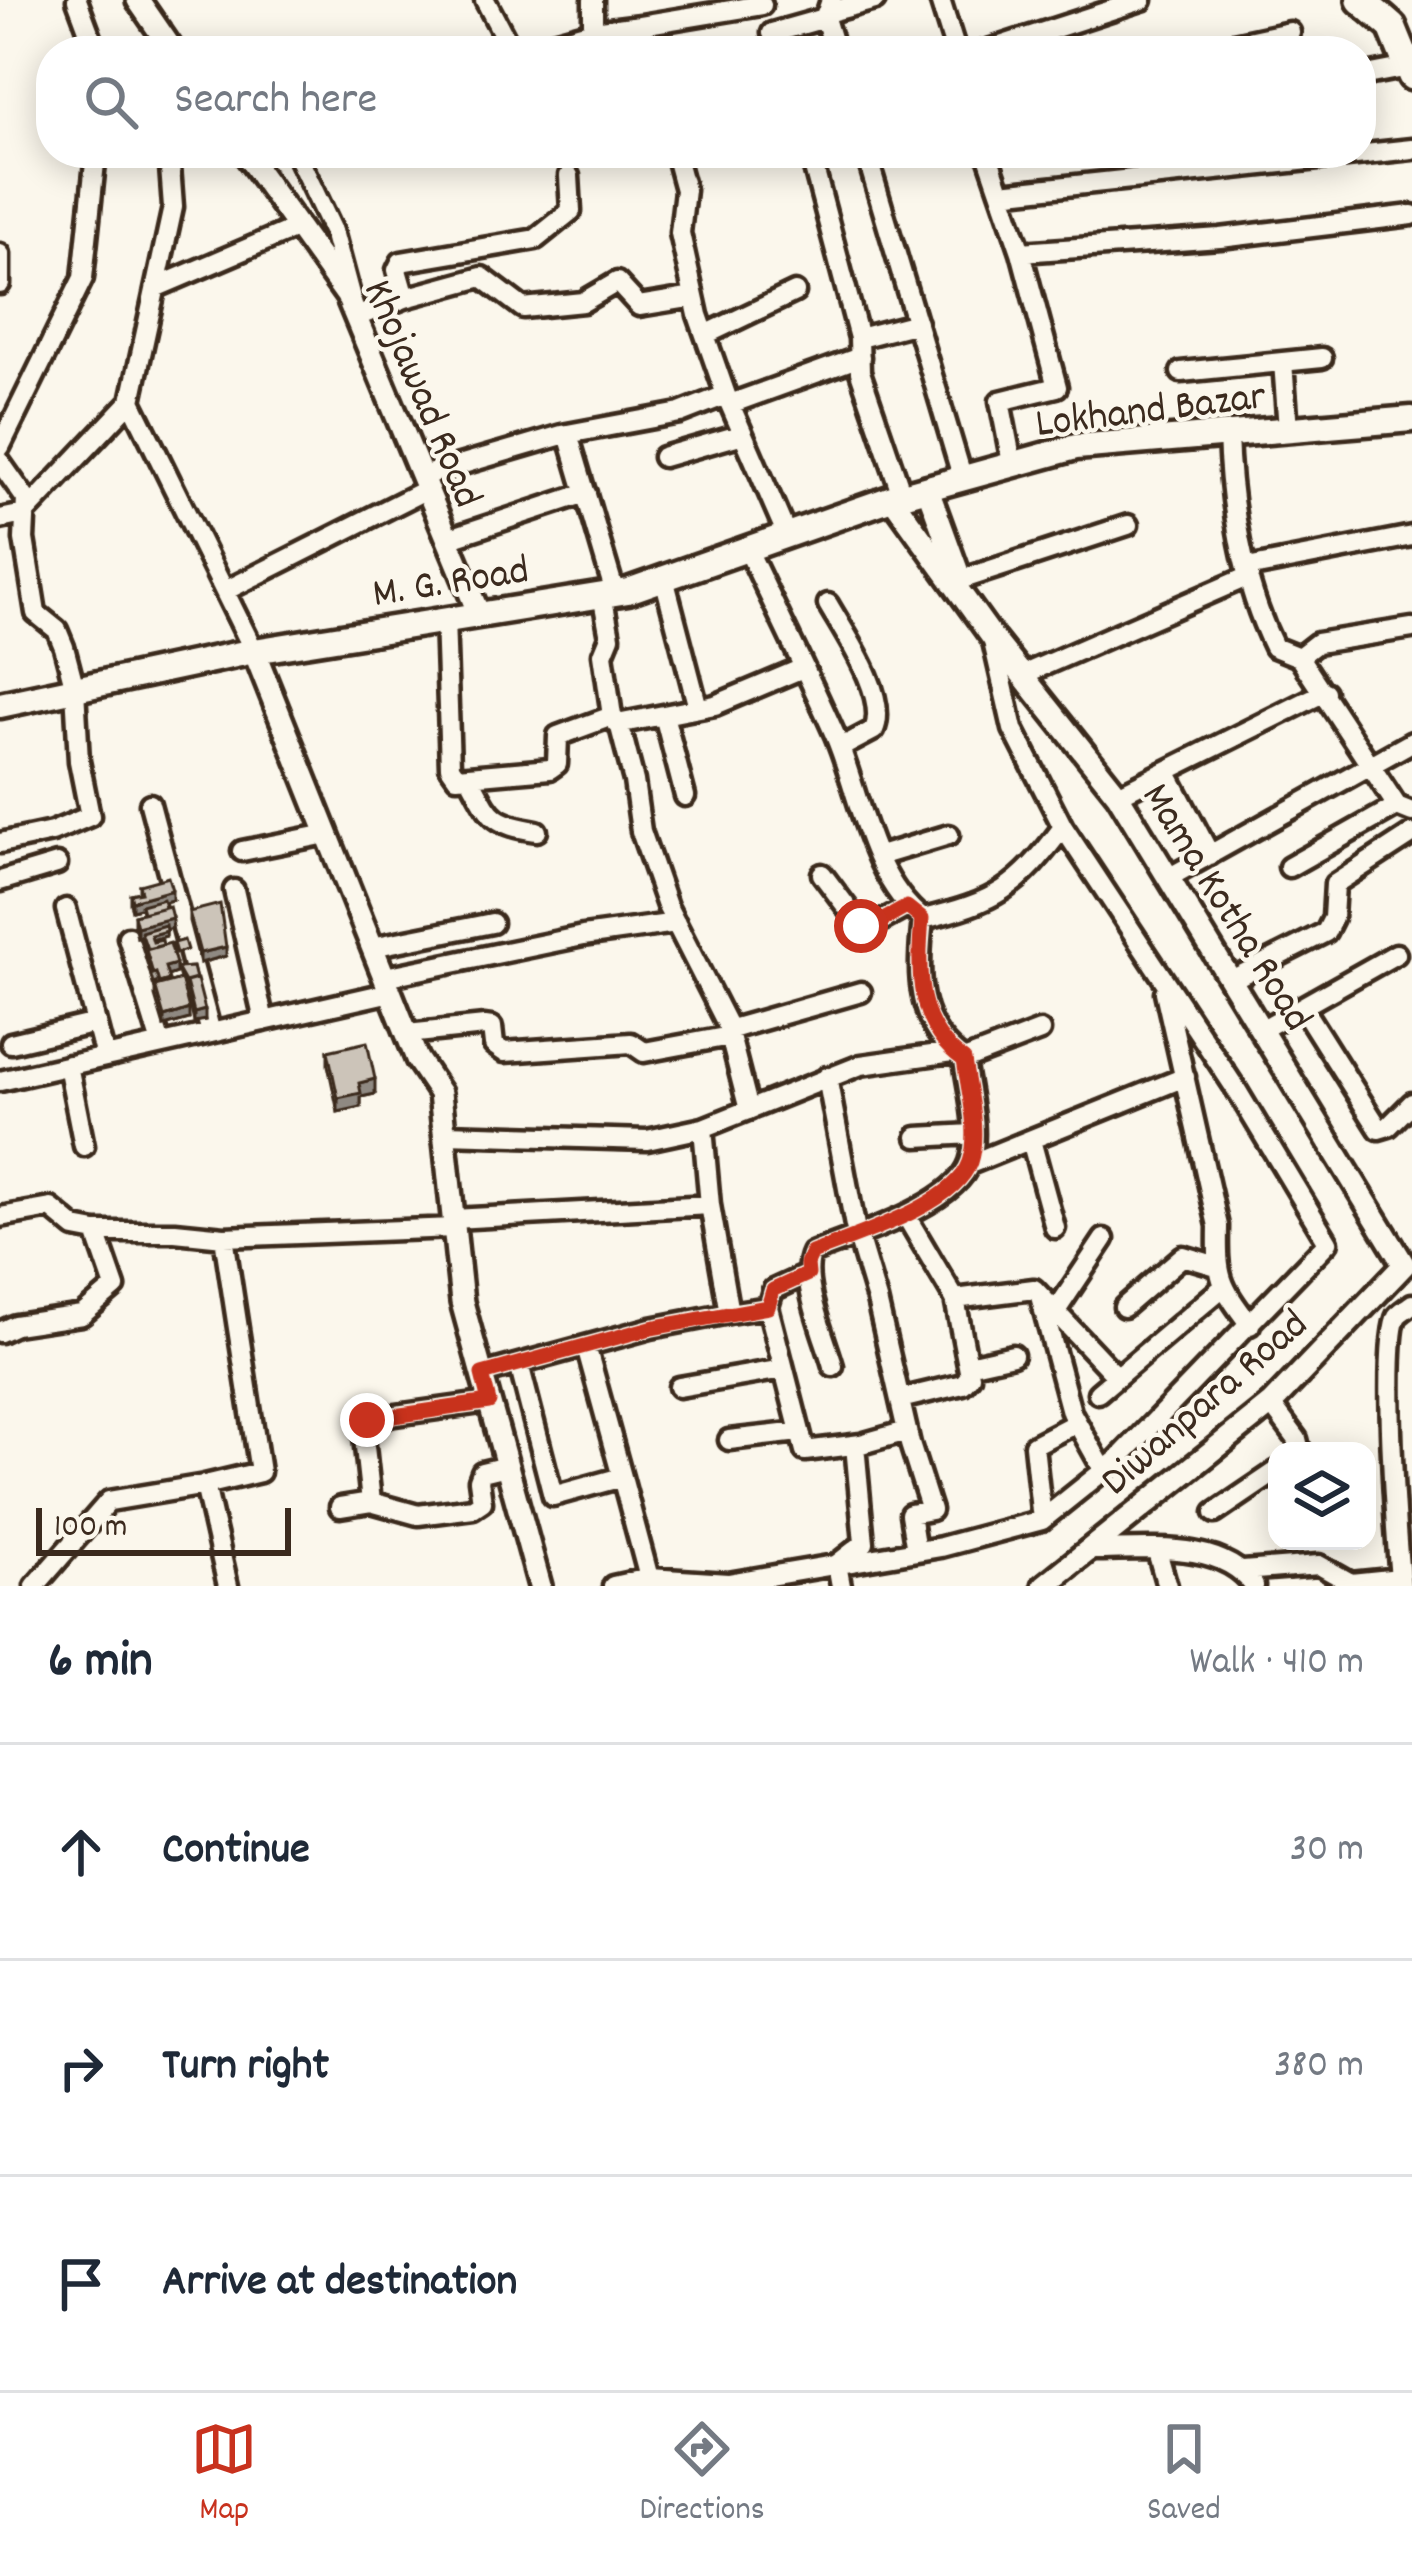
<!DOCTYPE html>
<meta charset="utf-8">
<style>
body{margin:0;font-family:Dekko,sans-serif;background:#f6f6f7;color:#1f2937}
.controls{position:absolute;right:36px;bottom:36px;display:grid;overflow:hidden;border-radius:24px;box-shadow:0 6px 30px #0003}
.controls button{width:108px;height:108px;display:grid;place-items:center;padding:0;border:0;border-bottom:3px solid #e0e1e3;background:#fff;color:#1f2937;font:60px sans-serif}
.scale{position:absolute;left:36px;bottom:30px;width:255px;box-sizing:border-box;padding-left:12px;border:6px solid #3b2a1e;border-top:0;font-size:33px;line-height:42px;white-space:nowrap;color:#3b2a1e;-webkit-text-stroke:9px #fbf7ec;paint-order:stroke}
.stop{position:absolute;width:36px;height:36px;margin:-27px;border:9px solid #c8321e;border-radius:50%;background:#fff}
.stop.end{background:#c8321e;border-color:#fff;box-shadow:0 3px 12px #0008}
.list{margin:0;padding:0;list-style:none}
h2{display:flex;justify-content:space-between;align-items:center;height:156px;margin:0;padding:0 48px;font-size:51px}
h2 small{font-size:39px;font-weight:400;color:#747a83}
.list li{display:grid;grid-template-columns:78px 1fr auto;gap:36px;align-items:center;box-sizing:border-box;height:216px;padding:0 48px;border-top:3px solid #e0e1e3}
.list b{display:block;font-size:45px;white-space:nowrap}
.list em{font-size:39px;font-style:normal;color:#747a83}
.icon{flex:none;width:66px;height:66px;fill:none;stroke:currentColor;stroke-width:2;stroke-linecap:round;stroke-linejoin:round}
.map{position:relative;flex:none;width:1412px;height:1586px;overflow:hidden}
.search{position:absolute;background:#fff;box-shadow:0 6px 30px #0003;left:36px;right:36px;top:36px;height:132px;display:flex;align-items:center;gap:30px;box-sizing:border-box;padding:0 42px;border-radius:48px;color:#747a83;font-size:45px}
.sheet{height:804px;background:#fff}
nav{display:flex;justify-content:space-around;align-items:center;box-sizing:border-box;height:168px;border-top:3px solid #e0e1e3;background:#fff;font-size:33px;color:#747a83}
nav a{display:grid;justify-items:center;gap:6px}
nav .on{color:#c8321e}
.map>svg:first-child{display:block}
</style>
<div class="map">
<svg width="1412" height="1586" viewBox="0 0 1412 1586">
<rect width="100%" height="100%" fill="#fbf7ec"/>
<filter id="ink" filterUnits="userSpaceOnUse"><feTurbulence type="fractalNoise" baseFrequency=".00833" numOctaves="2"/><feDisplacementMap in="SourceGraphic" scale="24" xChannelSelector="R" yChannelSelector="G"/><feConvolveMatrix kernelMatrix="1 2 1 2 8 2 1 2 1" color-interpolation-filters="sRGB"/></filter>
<g filter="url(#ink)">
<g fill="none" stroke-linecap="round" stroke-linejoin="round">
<defs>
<path id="minor" d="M77,0l19,51
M485,0l27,51
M831,0l-6,18 10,33
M940,0l16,51
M826,13l49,-13
M641,25l121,-20
M593,31l48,-6 6,26
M772,33l53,-15
M520,51l73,-20v-31
M985,51l157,-51
M1201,51l89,-19
M1361,76l47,-9
M169,153l4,54 -42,194 123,250
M296,153l37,78 23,86 49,-19 77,-21 41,31 60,-6 34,-20 22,24 55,-9
M675,153l10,37 -5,43 18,82 28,80 60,138
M810,153l49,185 1,34 42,123
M866,153l96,323
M987,153l34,99 36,135 -57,14 12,62
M1001,193l411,-44
M1021,252l199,-14 192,-23
M0,254v30
M157,287l141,-60
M405,298l-8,-28 4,-8 135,-23 35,-28 -2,-35
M705,335l90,-43
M859,338l58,-15
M1283,362l5,67
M1181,372l141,-14
M730,404l130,-47
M568,434l47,159
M1228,434c2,70 15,150 46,213l25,10 98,149 15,6
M0,447l83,-169 13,-125
M663,457l80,-23
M0,462l26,37 -2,40 12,74 21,17 7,17 11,42 4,72 11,55 -38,16 -52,11
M422,476l140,-41 118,-22 46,-18
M0,519l24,-5 107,-113
M447,539l139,-46
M747,548c29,62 60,124 88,187 25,59 35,143 88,184 73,-17 95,-31 140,-92l-50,-98 -21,-92
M1247,568l165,-32
M664,578l34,130
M960,580l168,-55
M225,591l202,-102
M602,594l8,43 -7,17 9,62 8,11 14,54 7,50 26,75 60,118 22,86
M828,604c17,30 61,93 46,126l-34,18
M445,618l5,149 7,10 93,-8 7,-5 1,-28 54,-20
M1299,657l18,-14 95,-15
M1022,675l227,-99
M664,715l21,81
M617,724l98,-19 88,-37
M1166,771l44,84
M470,778c21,39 21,46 67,53
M1118,795l207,-103
M150,804l61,229
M242,851l85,-17
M879,856l70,-21
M1289,867l108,-61
M822,874l39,52 13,-1 33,-18
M1168,878l244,-136
M0,881l57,-17
M234,890l30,131
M66,909l39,148
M128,937l33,107
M372,947l120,-24
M385,977l198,-41 93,-13
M1231,980l95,-48 7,-14 2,-34 77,-50
M1165,992l53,234c-1,52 1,58 32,99
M1302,1007l77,122 10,-3 23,-23
M728,1030l133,-38
M1261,1030l135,-76
M407,1034l78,-8 7,1 2,18 10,7 127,-9 13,9 86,-16
M11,1043l85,-20
M964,1060l76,-29
M68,1065l16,81
M827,1077l28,149 22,74 33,144 21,66 -21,4 6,37
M0,1081l391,-89
M445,1134l202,6 56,-12 158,-63 92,-13
M917,1137l56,-3
M1031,1140l24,88
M970,1164l215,-87
M0,1217l51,-9 24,20 21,4h79l49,5
M453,1219l257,-14 -7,-77
M1040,1296l31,116 33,59
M955,1299l79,-10 83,88
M768,1307l5,-17 35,-16
M1124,1307l59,-51 34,10
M1056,1311l48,-72
M729,1313l39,-6 37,144 56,-7 46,-13
M0,1332l15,-7 67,-10 33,-28 -19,-55
M586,1346l36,131
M519,1364l34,132 69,-19 27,101 79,5 213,-36 101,-27 75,-60 211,-218 -92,-153 -173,-262
M968,1365l45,-10
M833,1366c-8,-29 -34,-87 -21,-113 41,-17 143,-47 158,-91 10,-30 -2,-72 -6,-102 -49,-34 -47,-86 -41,-141
M482,1374l169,-46 78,-15 -19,-108
M679,1387l104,-18
M1098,1393l124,-105
M900,1399l63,-15 7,-8 -15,-77 -49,-83
M1271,1404l26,35 3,12
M729,1440l70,-8
M371,1502l-8,-74 4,-9 122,-17
M340,1507l31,-5 47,13 55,-7 9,-6 -3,-22 3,-8 25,-6
M1215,1513l62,-42
M1042,1520l-8,-75 42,-22
M1087,1550c52,1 133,-13 167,36
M1157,1551l10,35
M1243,1571l76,-6 32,18 49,-5
M35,1586l74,-85 96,-16
M228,1586l-23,-101 55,-13 -36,-235 230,-9
M613,1586l36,-8
M841,1586l-4,-22 27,-21 -9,-98
M1401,1586c-5,-39 -19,-245 -4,-270 2,-3 13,-10 15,-12"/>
<path id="tertiary" d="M138,0l35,51
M245,153l102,143 131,316
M927,487l33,91
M892,498l100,139 126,158 286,470 -133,139 -227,182
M254,651l163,408 23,34 22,209 78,284"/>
<path id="secondary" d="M0,705l254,-54 374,-60 264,-93 184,-51 336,-28"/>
<path id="primary" d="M1361,0l31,27 20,49"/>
</defs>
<!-- minor casing -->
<use href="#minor" stroke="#3b2a1e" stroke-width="27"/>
<!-- tertiary casing -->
<use href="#tertiary" stroke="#3b2a1e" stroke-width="30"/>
<!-- secondary casing -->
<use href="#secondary" stroke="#3b2a1e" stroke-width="33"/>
<!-- primary casing -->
<use href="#primary" stroke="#3b2a1e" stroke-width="36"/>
<!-- minor -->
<use href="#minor" stroke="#fbf7ec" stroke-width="18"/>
<!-- tertiary -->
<use href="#tertiary" stroke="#fbf7ec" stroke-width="21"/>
<!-- secondary -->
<use href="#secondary" stroke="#fbf7ec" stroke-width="24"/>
<!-- primary -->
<use href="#primary" stroke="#fbf7ec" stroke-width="27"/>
</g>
<!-- wall -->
<path fill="#afa99f" stroke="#3b2a1e" stroke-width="3" d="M139,885l33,15 -8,2 8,26 -6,1v7l-13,4 23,33 -9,3 2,7 11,-4 -3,-11 16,-1 12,53 -11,2 -8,-35 -4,-5 7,37 -25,7 -9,-30v-10h2l-1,-3 -3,1 -12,-48 -4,1 -3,-12v-10l8,-2 -1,-5 -9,2 -2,-6v-10l9,-2z
M189,912l37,44 -26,7 -11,-42z
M328,1051l47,43 -14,3v10l-23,5 -10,-47z"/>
<!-- shaded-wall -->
<path fill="#8f8982" stroke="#3b2a1e" stroke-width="3" d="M172,890v10l-40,10v-9z
M172,918v10l-35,9v-10z
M166,931v5l-15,4v-5z
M226,947v9l-26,7v-10z
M176,964v9l-11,4v-10z
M189,1009v10l-25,7v-9z
M205,1010v10l-11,2v-9z
M375,1079v15l-14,3v10l-23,5v-14l21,-15z"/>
<!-- building -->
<path fill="#ccc4b9" stroke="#3b2a1e" stroke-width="3" d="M168,877l4,13 -40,11 -2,-7 11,-2 -2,-7z
M163,899l2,8 -22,6 -2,-8z
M220,904l6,43 -26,6 -11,-41z
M169,906l3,12 -35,9 -3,-12z
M165,925l1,6 -15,4 2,7 9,-2 1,5 -16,4 -6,-17z
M184,940l3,10 -11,3 -3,-10z
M170,943l6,21 -11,3 4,13 -10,3 -3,-10 -3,1 -7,-24z
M193,967l3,12 -11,3 -8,-14z
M181,979l8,30 -25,8 -9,-31z
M197,979l8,31 -11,3 -8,-31z
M367,1042l8,37 -16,4 2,10 -23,5 -10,-47z"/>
</g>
<g fill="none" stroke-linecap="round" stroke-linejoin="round" filter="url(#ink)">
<!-- route -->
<path stroke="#c8321e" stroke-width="15" d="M367,1420l122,-18 -7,-28 169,-46 117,-21 5,-17 35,-16 -1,-10 5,-11c41,-17 143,-47 158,-91 10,-30 -2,-72 -6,-102 -48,-33 -47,-88 -42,-141l-15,-12 -33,18 -13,1"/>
</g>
<g text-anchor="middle" stroke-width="9" stroke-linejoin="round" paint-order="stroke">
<!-- street labels -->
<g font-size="42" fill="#3b2a1e" stroke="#fbf7ec">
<text transform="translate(426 392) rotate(67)" y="15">Khojawad Road</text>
<text transform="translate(1150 406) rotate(-7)" y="15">Lokhand Bazar</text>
<text transform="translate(450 578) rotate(-9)" y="15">M. G. Road</text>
<text transform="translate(1230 905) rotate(58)" y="15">Mama Kotha Road</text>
<text transform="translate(1202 1400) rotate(-41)" y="15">Diwanpara Road</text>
</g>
</g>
</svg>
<div class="controls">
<button><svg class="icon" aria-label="layers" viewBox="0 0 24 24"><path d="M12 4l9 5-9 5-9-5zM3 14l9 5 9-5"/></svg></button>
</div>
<div class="scale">100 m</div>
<div class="stop" style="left:861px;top:926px"></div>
<div class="stop end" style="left:367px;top:1420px"></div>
<div class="search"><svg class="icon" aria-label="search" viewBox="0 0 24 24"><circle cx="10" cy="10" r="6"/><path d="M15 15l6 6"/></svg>Search here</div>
</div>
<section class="sheet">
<h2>6 min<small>Walk · 410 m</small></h2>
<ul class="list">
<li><svg class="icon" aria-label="ahead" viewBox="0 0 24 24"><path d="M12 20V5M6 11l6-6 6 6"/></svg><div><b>Continue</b></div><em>30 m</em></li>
<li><svg class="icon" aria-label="right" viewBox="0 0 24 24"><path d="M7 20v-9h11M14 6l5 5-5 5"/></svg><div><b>Turn right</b></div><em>380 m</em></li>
<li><svg class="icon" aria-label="arrive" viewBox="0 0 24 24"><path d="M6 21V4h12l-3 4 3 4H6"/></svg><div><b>Arrive at destination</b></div></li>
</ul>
</section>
<nav>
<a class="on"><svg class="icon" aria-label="map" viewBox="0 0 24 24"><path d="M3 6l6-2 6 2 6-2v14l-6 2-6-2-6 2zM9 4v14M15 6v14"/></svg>Map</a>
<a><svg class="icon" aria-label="directions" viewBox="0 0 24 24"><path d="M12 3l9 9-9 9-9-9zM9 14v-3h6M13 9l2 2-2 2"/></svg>Directions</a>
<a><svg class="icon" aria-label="saved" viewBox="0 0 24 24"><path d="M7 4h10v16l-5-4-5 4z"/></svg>Saved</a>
</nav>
